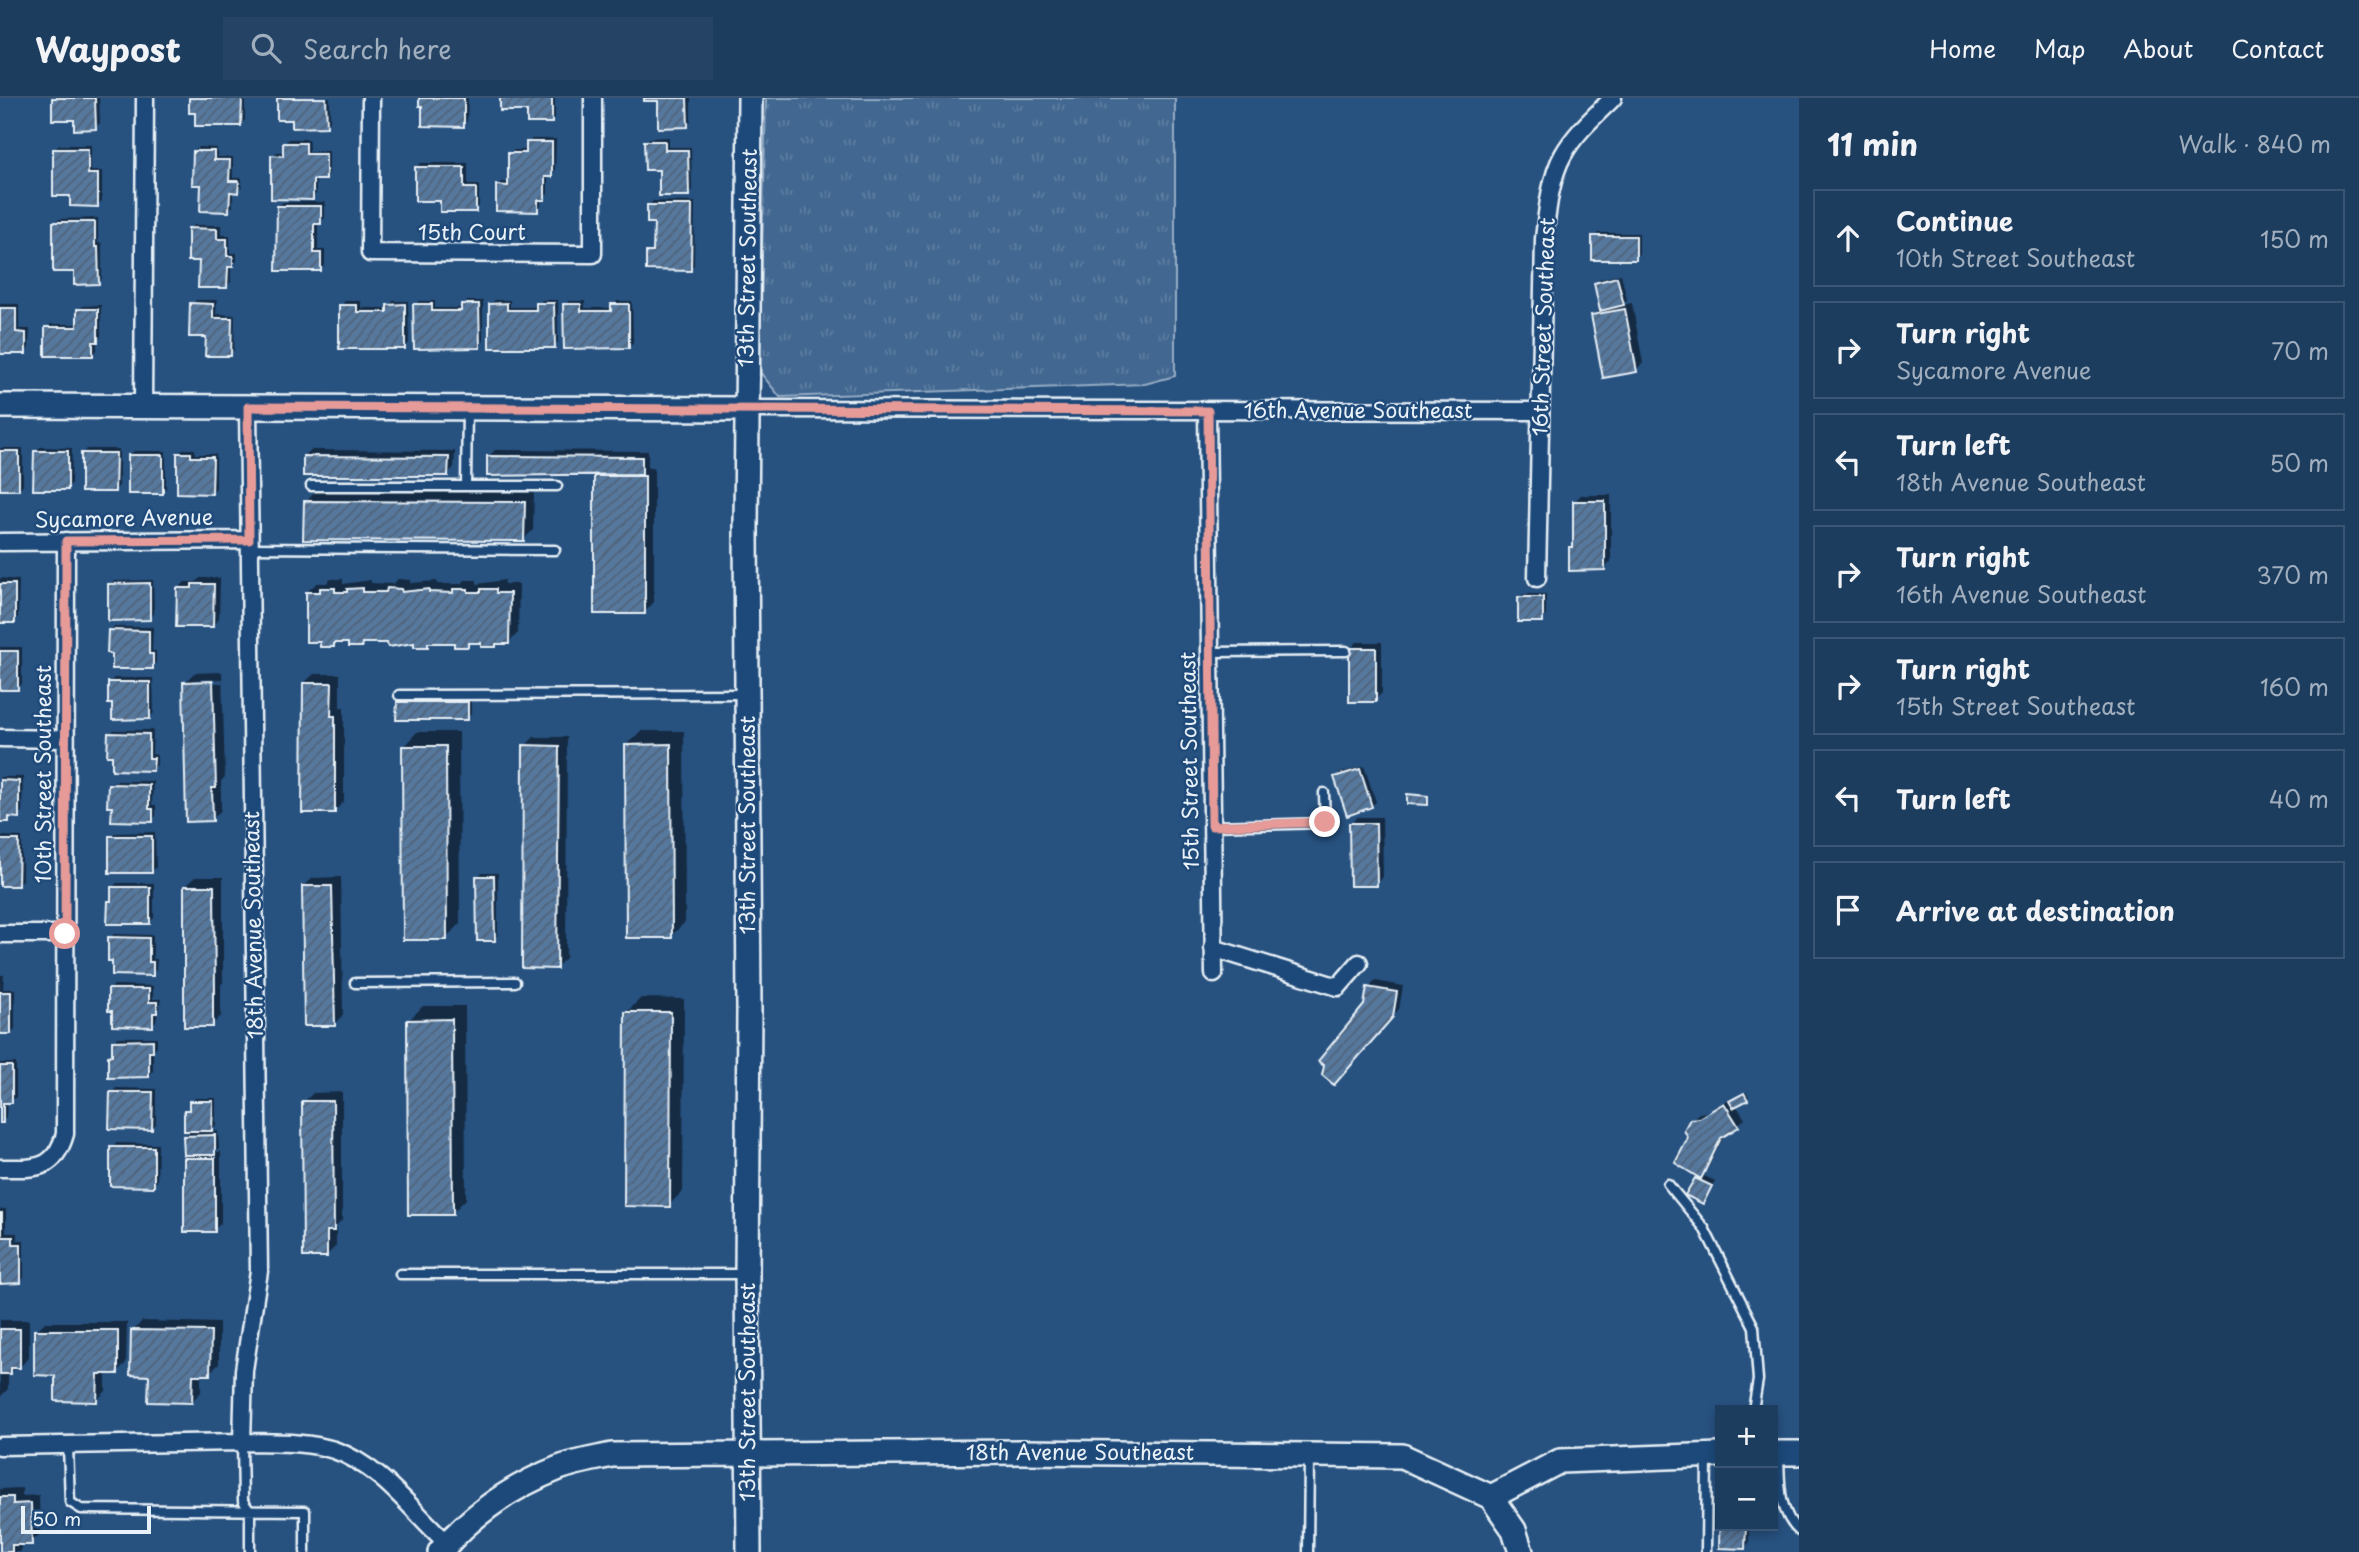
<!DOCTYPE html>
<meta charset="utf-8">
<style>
body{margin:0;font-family:"Playpen Sans",sans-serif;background:#254465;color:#f1f3f6}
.controls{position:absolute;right:21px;bottom:21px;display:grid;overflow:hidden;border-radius:0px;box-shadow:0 4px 10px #0003}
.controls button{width:63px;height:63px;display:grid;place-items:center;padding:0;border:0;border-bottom:2px solid #3b5674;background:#1d3d5f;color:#f1f3f6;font:35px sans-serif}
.scale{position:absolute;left:21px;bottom:18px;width:130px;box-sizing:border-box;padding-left:7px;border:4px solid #e8f1f8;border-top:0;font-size:19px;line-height:24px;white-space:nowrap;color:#e8f1f8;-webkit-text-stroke:5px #1f4a7a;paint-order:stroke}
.stop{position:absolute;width:21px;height:21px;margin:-16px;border:5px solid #e69b98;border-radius:50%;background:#fff}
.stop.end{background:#e69b98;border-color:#fff;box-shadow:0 2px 7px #0008}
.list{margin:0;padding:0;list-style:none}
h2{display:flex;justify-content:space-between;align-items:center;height:91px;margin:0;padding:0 28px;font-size:30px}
h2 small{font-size:23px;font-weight:400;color:#a0aebd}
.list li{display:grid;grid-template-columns:46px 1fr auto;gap:21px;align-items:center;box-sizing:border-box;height:98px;margin:0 14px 14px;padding:0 14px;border:2px solid #3b5674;border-radius:0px}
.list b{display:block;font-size:26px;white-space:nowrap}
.list p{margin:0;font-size:23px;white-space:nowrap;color:#a0aebd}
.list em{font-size:23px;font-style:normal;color:#a0aebd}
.icon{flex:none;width:38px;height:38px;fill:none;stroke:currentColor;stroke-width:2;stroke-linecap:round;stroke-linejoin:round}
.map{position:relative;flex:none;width:1799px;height:1454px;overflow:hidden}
header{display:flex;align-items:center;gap:42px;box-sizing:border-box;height:98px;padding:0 35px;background:#1d3d5f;border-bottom:2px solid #3b5674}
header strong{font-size:33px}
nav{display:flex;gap:38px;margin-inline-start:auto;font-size:24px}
.search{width:490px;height:63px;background:#254465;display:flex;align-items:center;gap:18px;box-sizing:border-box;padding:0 24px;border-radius:0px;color:#a0aebd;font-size:26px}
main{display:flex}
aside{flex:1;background:#1d3d5f}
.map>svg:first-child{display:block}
</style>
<header>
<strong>Waypost</strong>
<div class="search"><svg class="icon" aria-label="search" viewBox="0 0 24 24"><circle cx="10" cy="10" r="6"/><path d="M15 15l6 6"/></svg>Search here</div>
<nav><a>Home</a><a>Map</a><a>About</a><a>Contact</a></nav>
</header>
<main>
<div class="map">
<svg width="1799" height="1454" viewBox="0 0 1799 1454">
<defs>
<pattern id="grass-tufts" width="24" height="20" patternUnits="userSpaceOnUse" patternTransform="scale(1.75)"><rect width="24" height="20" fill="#436891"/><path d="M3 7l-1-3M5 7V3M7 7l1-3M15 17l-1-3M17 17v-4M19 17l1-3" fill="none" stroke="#5e7ea1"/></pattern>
<pattern id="building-hatch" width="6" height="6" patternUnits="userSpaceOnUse" patternTransform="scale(1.75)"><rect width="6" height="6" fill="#57789d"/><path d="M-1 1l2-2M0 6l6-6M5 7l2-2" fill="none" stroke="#4f6278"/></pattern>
</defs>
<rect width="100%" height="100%" fill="#27517f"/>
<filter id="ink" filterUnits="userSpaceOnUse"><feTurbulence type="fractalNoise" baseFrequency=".0143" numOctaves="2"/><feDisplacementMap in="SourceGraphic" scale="14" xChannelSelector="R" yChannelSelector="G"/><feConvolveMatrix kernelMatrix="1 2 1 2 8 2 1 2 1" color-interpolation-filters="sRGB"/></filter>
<g filter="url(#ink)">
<!-- grass -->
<path fill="url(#grass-tufts)" stroke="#96acc4" stroke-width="2" d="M766,0h409v278l-30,8 -365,13 -21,-26z"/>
<!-- shadow -->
<path fill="#0007" fill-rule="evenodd" d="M53,0h46l1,25 -4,4 -21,-9z
M191,0h54v22l-4,4 -45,-12z
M279,0h51v23l-4,4 -33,-7z
M421,0h47l-1,23 -4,4 -39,-21z
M502,0h53v19l-4,5 -22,-13z
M646,0h45v23l-4,4 -27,-26z
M669,39v10h22l1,43 -4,4 -28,-26 -14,-26 4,-4z
M289,41h20v12h20v23l-4,4h-9v16l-4,4 -39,-42 4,-4h8v-9z
M532,41h24l-1,32 -7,4v19l-7,4v8l-4,4 -39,-24 4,-4h7l1,-28 4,-4h14v-7z
M59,47h32v26h11v30l-5,4 -25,-11 -17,-45z
M199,49l18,1v9h16v21h9v9l-4,4h-5v15l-4,4 -26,-27 -8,-32z
M421,65h47v22h11v21l-4,4 -34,-11 -25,-32z
M653,103l42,1 -1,63 -4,4 -42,-16 7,-4 1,-28 -7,-16z
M283,104h42v16l-7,4v28h7v15l-5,5 -42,-64z
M98,120v25h4v35l-4,5 -22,-13 -21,-47 4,-4z
M194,127h27v10h9v18h7v8l-6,4v17l-4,4 -27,-27 -10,-30z
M1598,135h41v21l-4,4 -41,-21z
M1621,176l6,26 -5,5 10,-2 11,60 -7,7 -43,-54 7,-7 -4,-26 4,-4z
M196,202h21l-1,14 19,1 -1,35 -4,4 -23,-18 -15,-32z
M495,202h15v7h28l4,-7h16v42l-4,4 -64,-42z
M345,203h16v7h27l5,-7h15l1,42 -4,4 -64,-41z
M419,203h16v7h28l4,-7h16v41l-4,5 -64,-42z
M569,203h16v7h27l5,-7h15l1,41 -4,5 -64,-42z
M0,206h19v25h11l-1,19 -4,5 -25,-1z
M101,207v31l-4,5v9l-4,4 -46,-26 4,-4h27v-14l5,-4z
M40,349l32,1 -1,36 -4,4 -31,-36z
M0,350h23v37l-4,4h-19z
M87,351h32v37l-4,4 -32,-37z
M183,351h12v5h21v34l-4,4 -33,-39z
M311,352l144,1 -1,16 -6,7 -144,-18z
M495,352l153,1v16h6v135l-9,10 -49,-135 4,-4 -112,-16z
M134,353h32v37l-4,4 -32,-37z
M315,394l219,1 -1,37 -9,9 -218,-37z
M1581,397h30v67l-7,7 -33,-21 4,-4v-43z
M0,480l19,2 -1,37 -4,4h-14z
M200,480h20l-1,41 -7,7 -34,-37 7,-7h11z
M331,481h12v5l28,-4v3l22,1 5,-5 12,1v3l27,-2 1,3h23l3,-4h13v4l28,-4 -1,4h15l-1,49 -9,9h-11l-3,4 -11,-4h-13l-4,3 -12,-3h-24l-3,3 -12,-4h-51l-4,4 -11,-4h-12l-4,4 -27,-53 10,-9h10z
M153,482l1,34 -4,4 -41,-33 5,-4z
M1524,496h22v22l-4,4 -23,-22z
M114,529h39l-1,24h4v12l-4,4 -38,-15 -5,-21z
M1357,544h25v51l-7,7 -24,-52z
M0,549h22v37l-5,4h-17z
M222,574l3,105 -4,4v29l-9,10 -27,-138 9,-9zM222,581v4h-30v-3z
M314,576h26v33h4v95l-10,9 -30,-128z
M114,580h39l1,35 -4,4 -37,-15 -4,-19z
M402,600l69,1v15l-4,5 -69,-16z
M114,632h39l-1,24 5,1v10l-4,4 -44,-35z
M641,633h43l1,191 -14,14 -45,-191z
M417,634h42l1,192 -14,14 -43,-191z
M534,639h33l-1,221 -10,9 -31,-221z
M1364,668l12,36 -5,4 -35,-28 4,-5z
M0,679h23l-1,35 -14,8h-8z
M114,683h39l-1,24h4v11l-4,4 -39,-14 -4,-21z
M1357,719h25l1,60 -7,7 -25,-60z
M155,734l1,35 -4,4 -42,-34 5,-4z
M0,738l22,1v43l-5,4h-17z
M482,775h16v62l-4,4 -16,-62z
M195,779h28v105l-2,3v31l-9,9 -27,-139z
M341,779l2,138 -9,9 -31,-137 10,-9z
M117,785h37v35l-4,4 -41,-21 4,-3v-11z
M114,836l39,1v24h4l-1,11 -4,4 -42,-36z
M0,877h4l-1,14h12v40l-5,4h-10z
M1375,883l28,5 -4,23 -59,67 25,-70 4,-18z
M114,887l39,1v13h8l-5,22 -4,4 -38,-16 -4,-20z
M641,900l43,1 -1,192 -14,14 -42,-193z
M423,908h42l1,193 -14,14 -43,-193z
M118,939h39v9l-4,4v21l-4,5 -40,-20 5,-4v-11z
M0,965h16v34l-5,4h-4l-1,16 -4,4h-2z
M116,990l40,1v35l-5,4 -39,-35z
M342,994v128l-6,7v19l-9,9 -23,-153 9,-9z
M1746,994l3,5 -13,8 9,14 -20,15 -18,36 -5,5 13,6 -12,21 -7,-23 3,-3 -9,-38 1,-18 8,-7 9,-1 23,-14 1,2z
M195,1000h21v27l-7,7 9,-1 1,18 -4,3h6v71l-7,7 -29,-71 6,-5 -6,-18 7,-7 -6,-18z
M116,1045l42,1 -1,37 -4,4 -41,-37z
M0,1111h6v24h11v7h7v38l-4,4h-20z
M0,1222h29v37l-9,10 -12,6v16l-8,8z
M142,1223l77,2v41l-10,9h-8v19l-9,9 -42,-27 -17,-43z
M45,1224h82l-1,41 -9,9h-11v19l-9,9 -40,-26 -21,-43z
M22,1390v8l17,-1 1,39 -9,9h-10v9h-21v-63z
M1722,1428h27v17l-4,4 -24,-1z"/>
<!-- building -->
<path fill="url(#building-hatch)" stroke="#e8f1f8" stroke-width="2" d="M52,0h43l1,31 -22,1v-10h-22z
M189,0h53l-1,28h-46v-13h-6z
M277,0h49l1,29 -35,1v-8h-15z
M419,0h45v29l-42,-1v-20h-3z
M500,0h52v25h-25v-12h-27z
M644,0h43l1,29 -30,1v-27h-14z
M644,43h21v9h23l1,46h-30v-26h-14z
M526,44h26v35h-7v23h-7v12l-42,-1v-26l12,1v-33h18z
M283,45h23v11h20v26h-13v20l-42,-1v-44l12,1z
M53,51h35v25h10v33l-28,-1v-10h-17z
M193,53h21v9h16l-1,21h10l-1,12 -8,-1 -1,20 -29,-1 1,-26h-9z
M415,69h49v21h12v24h-36v-11h-25z
M647,107h45l-1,66 -45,-1v-18h7l1,-29h-7z
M277,108h44v18h-7v29h7v18h-45z
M53,124h42v25h3l1,37 -25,1v-13h-21z
M188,130l29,1v10h10v17h6v11h-5l-1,21h-29l1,-27h-11z
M1592,138h44v24h-44z
M1617,179l7,28 -24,6 -6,-28z
M190,205l23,1v14h19l-1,38h-26l1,-19h-17z
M507,205v7h29v-7h18l1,45h-66v-44z
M405,206v45h-66v-44h18v7h30v-7z
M413,206h19v7h29v-7h18l1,44 -66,1z
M563,206h18v7h30v-7h18v44l-65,1z
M0,210h16v24l10,1v21h-26z
M77,211h21v33h-5v14h-48v-29h32z
M1625,211l12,63 -34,6 -12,-63z
M0,353h19v39h-19z
M34,353h34v39h-35z
M81,355h35l-1,39h-34z
M177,355h14v4h22l-1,37 -35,-1z
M128,357h35v39h-35z
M303,358l146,1 -1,19h-145z
M487,358l155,1v17l-155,2z
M594,378h51v138h-51z
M304,403l221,1 -1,39 -221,-1z
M1573,403h32v69l-36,1v-24h4z
M150,485v37l-42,1v-37z
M0,486h15v39h-15z
M192,486h22l-1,43h-37l1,-39h15z
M320,490h15v4h12v-3l16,-1v4h23l1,-4 14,1 1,3 27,-3v3l24,1v-4h15v3h13v-3h15v4h14l-1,51h-13v3h-15v-4h-13v4h-14v-4h-26v4h-14v-4l-26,4 -1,-4h-25v4h-14v-4h-14v4h-14v-5h-14v-50h14z
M1518,499h25v25h-25z
M108,532l41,1v23h4v15h-41v-15l-5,-1z
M1349,550h27v54h-27z
M0,553h18v39h-18z
M213,583l3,107h-4l1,33 -27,1 -3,-140z
M108,584h42v37l-38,1v-16h-4z
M303,585h29l-1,33h4v97h-33z
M397,604h71v18h-72z
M108,635l41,1v24h5l-1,13 -41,-1v-14h-5z
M671,646l1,194h-46l-1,-193z
M523,647l36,1 -2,223 -35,-1z
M402,648h44l1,194h-44z
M1360,671l12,38 -25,9 -13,-39z
M0,682l19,1v37l-10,-1v5h-9z
M108,686l41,1v24h4v13l-42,-1 1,-14h-5z
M1407,696l21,2v9l-21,-1z
M1349,725h27l1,63h-27z
M109,738h43v37h-43z
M0,742h19l-1,46h-18z
M476,778h18l1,65h-18z
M184,788h30l1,107h-2v34h-29z
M302,788h30l3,140h-31z
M111,789h39v37h-43l1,-23h3z
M108,839l41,1v24h4v14l-41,-1v-14h-4z
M1367,889l30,5 -4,25 -59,68 -12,-10 2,-9 -6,-5 46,-56z
M108,891h41v13h8v11h-4v14l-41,-1v-15h-4z
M0,894h11v42h-11z
M625,914h46l-1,195 -46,-1z
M452,921l1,196h-45l-1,-195z
M153,942v12h-4v25l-41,1v-22l4,-1v-14z
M0,968h12v37h-9v20h-3z
M110,994h43l-1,38 -43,-1z
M1744,995l4,7 -15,8 -4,-7z
M189,1003h24l-1,30h-28v-21h5z
M302,1003h31l1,130h-7v26h-24z
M1724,1005l15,24 -18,11 -20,41 -26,-16 13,-25 -4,-8 6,-11 9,-1z
M215,1037v20h-31l-1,-19z
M110,1049h44v40l-44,-1z
M184,1060h31v74h-31z
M1695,1080l17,8 -9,18 -18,-9z
M0,1115h2v24h11v7h8v39l-21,1z
M0,1231h20v39h-9v6h-11z
M34,1232h84v44h-20l-1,28 -42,-1v-25l-21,-1z
M131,1232l80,1 -1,44h-17l-1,28 -44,-1 1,-26 -19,-1z
M0,1399h13v7l18,-1 1,42h-20v7h-12z
M1720,1407v21h26l-1,23 -26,-1z"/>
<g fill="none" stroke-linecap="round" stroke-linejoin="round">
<defs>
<path id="lane" d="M311,388h246
M466,388l1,-78
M249,450l306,2
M1210,554l136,-1
M399,597l347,-1
M1212,728l113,-3 -1,-30
M355,885l160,-1
M1668,1086l36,44 50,99 4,53 -5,30
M400,1176h344
M242,1344l1,59 7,10v41
M68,1348l2,56 11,7 224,2v41
M1779,1358c1,26 -1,56 20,75
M1308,1454l1,-95
M1706,1454l1,-95"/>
<path id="street" d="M371,0l-1,155 223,1v-156
M143,309l2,-309
M746,311l794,2
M1207,313l7,563
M0,444l249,-2
M1537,480l7,-339c3,-26 6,-61 19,-84 12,-22 33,-40 50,-57
M0,640l65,1
M0,836h65
M1213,850l125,39 21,-24
M0,1070c34,0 54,4 65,-34l1,-593
M242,1344c31,1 63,-1 92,8 47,16 78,61 113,93
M0,1348l242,-4 2,-72 15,-99 -11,-864"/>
<path id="secondary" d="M0,308l746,3
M1773,1355h26
M1491,1399l23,33 7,22
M440,1454c32,-38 73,-66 119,-84 16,-6 35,-9 53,-13l410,-3 380,4 89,41 69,-36 160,-6
M749,1454l-2,-278 2,-263 -3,-484 4,-429"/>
</defs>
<!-- lane casing -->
<use href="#lane" stroke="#e8f1f8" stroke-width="13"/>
<!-- street casing -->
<use href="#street" stroke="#e8f1f8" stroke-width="21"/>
<!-- secondary casing -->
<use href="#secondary" stroke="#e8f1f8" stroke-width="28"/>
<!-- lane -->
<use href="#lane" stroke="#1f4a7a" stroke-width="8"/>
<!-- street -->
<use href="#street" stroke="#1f4a7a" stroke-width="16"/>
<!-- secondary -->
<use href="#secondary" stroke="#1f4a7a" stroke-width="23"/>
</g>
</g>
<g fill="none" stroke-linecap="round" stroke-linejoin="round" filter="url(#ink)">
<!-- route -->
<path stroke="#e69b98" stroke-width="9" d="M65,836l1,-393 183,-1 -1,-133 960,4 4,415 113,-4"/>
</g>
<g text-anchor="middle" stroke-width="5" stroke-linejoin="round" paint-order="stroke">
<!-- street labels -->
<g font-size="21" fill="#e8f1f8" stroke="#1f4a7a">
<text x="472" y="142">15th Court</text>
<text transform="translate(748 160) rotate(-89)" y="7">13th Street Southeast</text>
<text transform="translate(1544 229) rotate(-88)" y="7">16th Street Southeast</text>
<text x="1358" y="320">16th Avenue Southeast</text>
<text transform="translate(124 421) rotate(-1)" y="7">Sycamore Avenue</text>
<text transform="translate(1190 663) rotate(-91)" y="7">15th Street Southeast</text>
<text transform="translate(44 676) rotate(-90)" y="7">10th Street Southeast</text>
<text transform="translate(748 727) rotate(-90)" y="7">13th Street Southeast</text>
<text transform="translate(254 827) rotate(-91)" y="7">18th Avenue Southeast</text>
<text transform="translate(748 1294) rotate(-90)" y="7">13th Street Southeast</text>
<text x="1080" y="1362">18th Avenue Southeast</text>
</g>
</g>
</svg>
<div class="controls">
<button>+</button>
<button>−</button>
</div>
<div class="scale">50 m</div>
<div class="stop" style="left:65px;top:836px"></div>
<div class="stop end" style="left:1325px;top:724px"></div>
</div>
<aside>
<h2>11 min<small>Walk · 840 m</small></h2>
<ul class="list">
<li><svg class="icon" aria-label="ahead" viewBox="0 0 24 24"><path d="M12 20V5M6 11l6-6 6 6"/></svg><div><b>Continue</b><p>10th Street Southeast</p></div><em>150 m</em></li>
<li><svg class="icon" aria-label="right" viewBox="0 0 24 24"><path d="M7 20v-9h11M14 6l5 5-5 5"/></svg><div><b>Turn right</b><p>Sycamore Avenue</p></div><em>70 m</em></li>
<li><svg class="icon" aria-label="left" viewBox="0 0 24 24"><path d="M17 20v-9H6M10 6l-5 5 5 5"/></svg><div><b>Turn left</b><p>18th Avenue Southeast</p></div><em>50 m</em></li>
<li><svg class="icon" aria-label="right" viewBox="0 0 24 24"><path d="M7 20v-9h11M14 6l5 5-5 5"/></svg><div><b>Turn right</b><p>16th Avenue Southeast</p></div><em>370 m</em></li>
<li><svg class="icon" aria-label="right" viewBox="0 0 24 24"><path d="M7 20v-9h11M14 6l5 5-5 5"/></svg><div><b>Turn right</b><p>15th Street Southeast</p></div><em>160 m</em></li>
<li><svg class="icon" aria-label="left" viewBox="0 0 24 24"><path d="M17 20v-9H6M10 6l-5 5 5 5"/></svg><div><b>Turn left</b></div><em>40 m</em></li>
<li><svg class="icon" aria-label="arrive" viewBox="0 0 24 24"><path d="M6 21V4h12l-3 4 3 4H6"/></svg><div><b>Arrive at destination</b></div></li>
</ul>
</aside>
</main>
